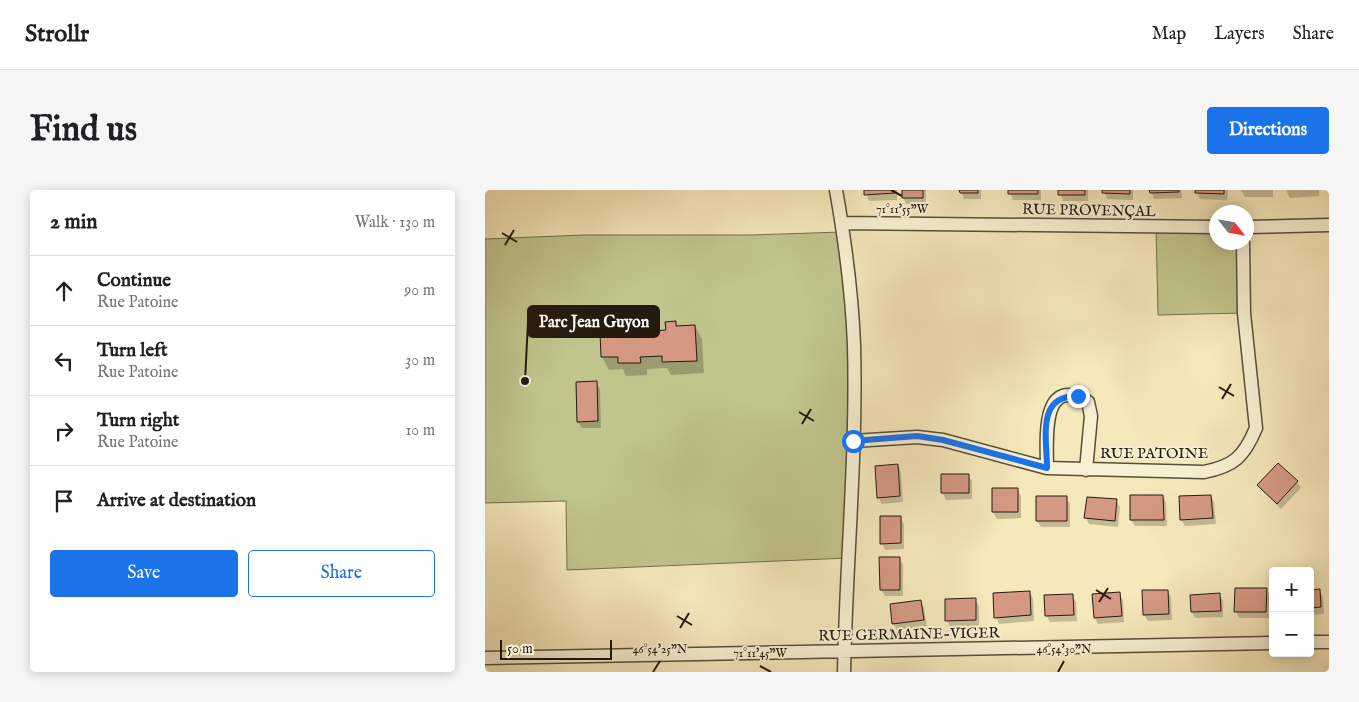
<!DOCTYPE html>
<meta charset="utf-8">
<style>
body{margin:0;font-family:"IM FELL English",serif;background:#f6f6f6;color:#202124}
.controls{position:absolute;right:15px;bottom:15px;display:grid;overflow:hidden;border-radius:5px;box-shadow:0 2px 12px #0003}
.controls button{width:45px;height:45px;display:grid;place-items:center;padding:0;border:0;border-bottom:1px solid #e0e0e0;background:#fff;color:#202124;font:25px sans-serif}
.compass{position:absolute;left:724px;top:15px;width:45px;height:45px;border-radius:50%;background:#fff;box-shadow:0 2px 12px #0003;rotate:121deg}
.scale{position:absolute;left:15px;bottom:12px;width:112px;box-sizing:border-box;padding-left:5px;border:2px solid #241a10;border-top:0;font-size:14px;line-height:18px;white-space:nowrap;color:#241a10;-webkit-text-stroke:4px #f8f0d3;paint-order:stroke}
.stop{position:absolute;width:15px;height:15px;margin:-11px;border:4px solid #1a73e8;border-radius:50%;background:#fff}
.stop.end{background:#1a73e8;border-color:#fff;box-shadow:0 1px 5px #0008}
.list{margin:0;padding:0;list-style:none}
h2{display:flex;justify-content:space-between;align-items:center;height:65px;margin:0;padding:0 20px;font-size:21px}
h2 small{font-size:16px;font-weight:400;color:#757577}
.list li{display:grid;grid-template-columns:32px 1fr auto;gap:15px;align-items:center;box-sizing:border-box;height:70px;padding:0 20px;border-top:1px solid #e0e0e0}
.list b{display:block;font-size:19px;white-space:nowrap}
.list p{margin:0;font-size:16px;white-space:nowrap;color:#757577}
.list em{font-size:16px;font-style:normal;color:#757577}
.actions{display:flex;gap:10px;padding:15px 20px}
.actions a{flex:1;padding:11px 0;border:1px solid #1a73e8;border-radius:5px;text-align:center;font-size:18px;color:#1a73e8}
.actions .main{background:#1a73e8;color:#fff}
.icon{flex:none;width:28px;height:28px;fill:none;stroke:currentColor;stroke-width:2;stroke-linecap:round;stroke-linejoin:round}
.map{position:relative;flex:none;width:844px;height:482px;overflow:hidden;border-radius:5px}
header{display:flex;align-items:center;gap:30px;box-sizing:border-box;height:70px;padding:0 25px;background:#fff;border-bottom:1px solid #e0e0e0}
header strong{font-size:24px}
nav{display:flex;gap:28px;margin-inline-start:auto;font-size:18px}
.intro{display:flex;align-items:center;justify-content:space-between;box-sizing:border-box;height:120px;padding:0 30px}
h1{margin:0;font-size:35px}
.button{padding:12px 22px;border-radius:5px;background:#1a73e8;color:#fff;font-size:18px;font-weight:700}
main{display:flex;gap:30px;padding:0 30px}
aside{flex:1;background:#fff;border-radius:5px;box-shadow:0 2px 12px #0003}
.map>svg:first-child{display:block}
</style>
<header>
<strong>Strollr</strong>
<nav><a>Map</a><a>Layers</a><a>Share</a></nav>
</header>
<div class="intro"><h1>Find us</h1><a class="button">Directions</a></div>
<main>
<aside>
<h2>2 min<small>Walk · 130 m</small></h2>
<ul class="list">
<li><svg class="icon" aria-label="ahead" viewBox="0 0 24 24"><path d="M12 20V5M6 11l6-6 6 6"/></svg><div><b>Continue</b><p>Rue Patoine</p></div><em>90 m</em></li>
<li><svg class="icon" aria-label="left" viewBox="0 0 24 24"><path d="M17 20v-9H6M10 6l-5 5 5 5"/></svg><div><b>Turn left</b><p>Rue Patoine</p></div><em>30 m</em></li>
<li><svg class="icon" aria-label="right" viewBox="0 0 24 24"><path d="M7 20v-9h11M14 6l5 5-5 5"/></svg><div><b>Turn right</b><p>Rue Patoine</p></div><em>10 m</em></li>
<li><svg class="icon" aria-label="arrive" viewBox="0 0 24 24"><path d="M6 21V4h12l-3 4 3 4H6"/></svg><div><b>Arrive at destination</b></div></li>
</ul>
<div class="actions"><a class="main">Save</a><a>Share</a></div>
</aside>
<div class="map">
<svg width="844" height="482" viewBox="0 0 844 482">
<rect width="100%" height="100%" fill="#f5e8bb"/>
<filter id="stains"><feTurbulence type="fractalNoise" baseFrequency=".004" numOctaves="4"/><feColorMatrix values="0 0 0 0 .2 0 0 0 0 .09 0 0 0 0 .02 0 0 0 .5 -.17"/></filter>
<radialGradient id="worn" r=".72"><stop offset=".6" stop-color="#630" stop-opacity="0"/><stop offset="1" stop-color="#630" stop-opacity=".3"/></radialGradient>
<!-- green -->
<path fill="#c1c48d" stroke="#726f4e" d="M731,37l1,15 26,1 1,70 -86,2 -2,-87z
M357,42l9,62 -3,264 -281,12 -1,-69 -81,2v-264l99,-4h167z"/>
<!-- shadow -->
<path fill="#0003" d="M380,0h32v10l-28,1z
M418,0h23v14h-19l-4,-6z
M476,0h20v9h-17z
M524,0h32v10h-28z
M574,0h29v11h-25z
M619,0h29v10l-26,-1z
M666,0h30l1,8 -28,1z
M711,0h32l-1,10 -27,-1z
M756,0h32v7h-28z
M801,0h33v6l-29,2z
M190,133l3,4 17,-1 7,13 2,34 -33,2 -4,-7 -20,1v6l-21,1 -3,-7 -14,1 -7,-13 17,-24 20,-6 3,6 25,-1z
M111,193l4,6 1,39h-19l-4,-6z
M413,275l3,7 2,30 -21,2 -4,-7z
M458,285h25l4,6v18l-26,1 -3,-7z
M812,292l4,6 -20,21 -23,-23z
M532,299l4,7v22l-24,1 -4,-7v-22z
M678,306l3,7 1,23h-32l-4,-6z
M726,306l3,6 2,22 -31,2 -4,-7z
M581,307l4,7v23h-29l-4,-6z
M631,311l4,6 -2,20 -29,-3 -3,-6z
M415,327l4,7v25l-19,1 -3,-7z
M396,368h18l4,6v32h-18l-4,-6z
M781,399l4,6 -1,23h-30l-3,-7z
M834,400l4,7 1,17 -14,1v-24z
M683,401l3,6 1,23 -24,1 -4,-6z
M544,402l4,6 1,23 -35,3 -3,-7z
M634,404l4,6 1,22 -26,2 -3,-6z
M734,404l4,7v16l-28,1 -3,-6 -1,-16z
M587,405l4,7 1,19 -27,1 -4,-7z
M490,409l4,7v20l-29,1 -3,-7z
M436,411l3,7 3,18 -30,4 -4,-7z"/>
<!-- building -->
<path fill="#d59983" stroke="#241a10" d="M379,0h30l1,3 -31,2z
M417,0h21v8h-21z
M474,0h19v3h-18z
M523,0h30v4h-30z
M573,0h27v5h-27z
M617,0h28v4l-28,-1z
M664,0h30v2l-29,1z
M710,0h29v4l-29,-1z
M191,131v5l19,-1 2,36 -35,1v-6l-22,1 1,6h-23v-6h-17l-1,-24 17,-1v-5l23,-1v6l26,-2 -1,-8z
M112,191l1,40 -21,1 -1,-40z
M793,273l20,18 -21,23 -20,-19z
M413,274l2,32 -23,2 -2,-32z
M456,284h28v19h-28z
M507,298h26v24h-26z
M645,305h33l1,25h-34z
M726,305l2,23 -33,2 -1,-24z
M551,306h31v25h-31z
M602,307l30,2 -2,22 -31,-3z
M395,326h21v27l-21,1z
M394,367h21v33h-20z
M750,398h32l-1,24h-32z
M835,399l1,18 -11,1v-18z
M657,400h26l1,24 -26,1z
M545,401l1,24 -37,3 -1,-25z
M635,402l2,24 -28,2 -2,-24z
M735,403l1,18 -30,1 -1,-17z
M588,404l1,21 -29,1 -1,-21z
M491,408v22l-31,1v-22z
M436,410l3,20 -32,4 -2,-20z"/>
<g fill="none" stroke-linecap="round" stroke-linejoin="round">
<defs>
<path id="street" d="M351,0c9,51 16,103 18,155 3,109 -8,218 -10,327
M357,33l375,4
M762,37l82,-2
M368,251l64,-4 26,3 104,28 157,4c30,-6 40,-15 52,-44l-12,-115 -1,-71
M562,278c0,-26 -7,-95 41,-66l3,14 -5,54
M825,452h19
M0,468l788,-15"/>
</defs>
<!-- street casing -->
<use href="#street" stroke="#584e3b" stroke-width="15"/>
<!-- street -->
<use href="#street" stroke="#f8f0d3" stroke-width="12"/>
</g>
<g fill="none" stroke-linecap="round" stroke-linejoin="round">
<!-- route -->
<path stroke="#1a73e8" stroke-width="6" d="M368,251l64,-5 26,4 104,28c0,-30 -11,-73 31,-72"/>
</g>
<!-- ticks -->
<path fill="none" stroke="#241a10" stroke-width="2" d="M406,0l11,6M17,43l15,9M20,55l9,-15M734,197l15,9M737,209l9,-15M314,222l15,9M317,234l9,-15M611,400l15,9M614,412l9,-14M192,426l15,9M195,438l9,-15M275,476l11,6M168,482l7,-11M573,482l6,-11"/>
<g text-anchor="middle" stroke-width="4" stroke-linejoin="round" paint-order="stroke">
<!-- street labels -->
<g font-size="15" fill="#241a10" stroke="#f8f0d3">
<text transform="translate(604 20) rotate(1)" y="5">RUE PROVENÇAL</text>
<text x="669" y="268">RUE PATOINE</text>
<text transform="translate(424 444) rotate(-1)" y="5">RUE GERMAINE-VIGER</text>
</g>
</g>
<g font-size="12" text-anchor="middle" fill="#241a10" stroke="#f8f0d3" stroke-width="4" stroke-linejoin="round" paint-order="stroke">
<text x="417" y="23">71°11'55"W</text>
<text x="175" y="463">46°54'25"N</text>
<text x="579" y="463">46°54'30"N</text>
<text x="275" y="467">71°11'45"W</text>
</g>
<!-- callouts -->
<path fill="none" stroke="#241a10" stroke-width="2" d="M40 191L43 132"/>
<circle fill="#241a10" stroke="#f8f0d3" stroke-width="2" cx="40" cy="191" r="5"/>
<rect fill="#241a10" stroke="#241a10" stroke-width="2" x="43" y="116" width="131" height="31" rx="5"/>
<g font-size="16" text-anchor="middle" font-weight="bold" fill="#fff">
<text x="109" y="137">Parc Jean Guyon</text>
</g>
<rect width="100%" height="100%" filter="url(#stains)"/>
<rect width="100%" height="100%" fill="url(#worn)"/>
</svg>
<div class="controls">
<button>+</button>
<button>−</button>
</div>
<svg class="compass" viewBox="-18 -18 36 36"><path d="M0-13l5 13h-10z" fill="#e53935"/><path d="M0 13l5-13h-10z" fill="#757577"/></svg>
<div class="scale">50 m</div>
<div class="stop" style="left:368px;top:251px"></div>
<div class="stop end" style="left:593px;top:206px"></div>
</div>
</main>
